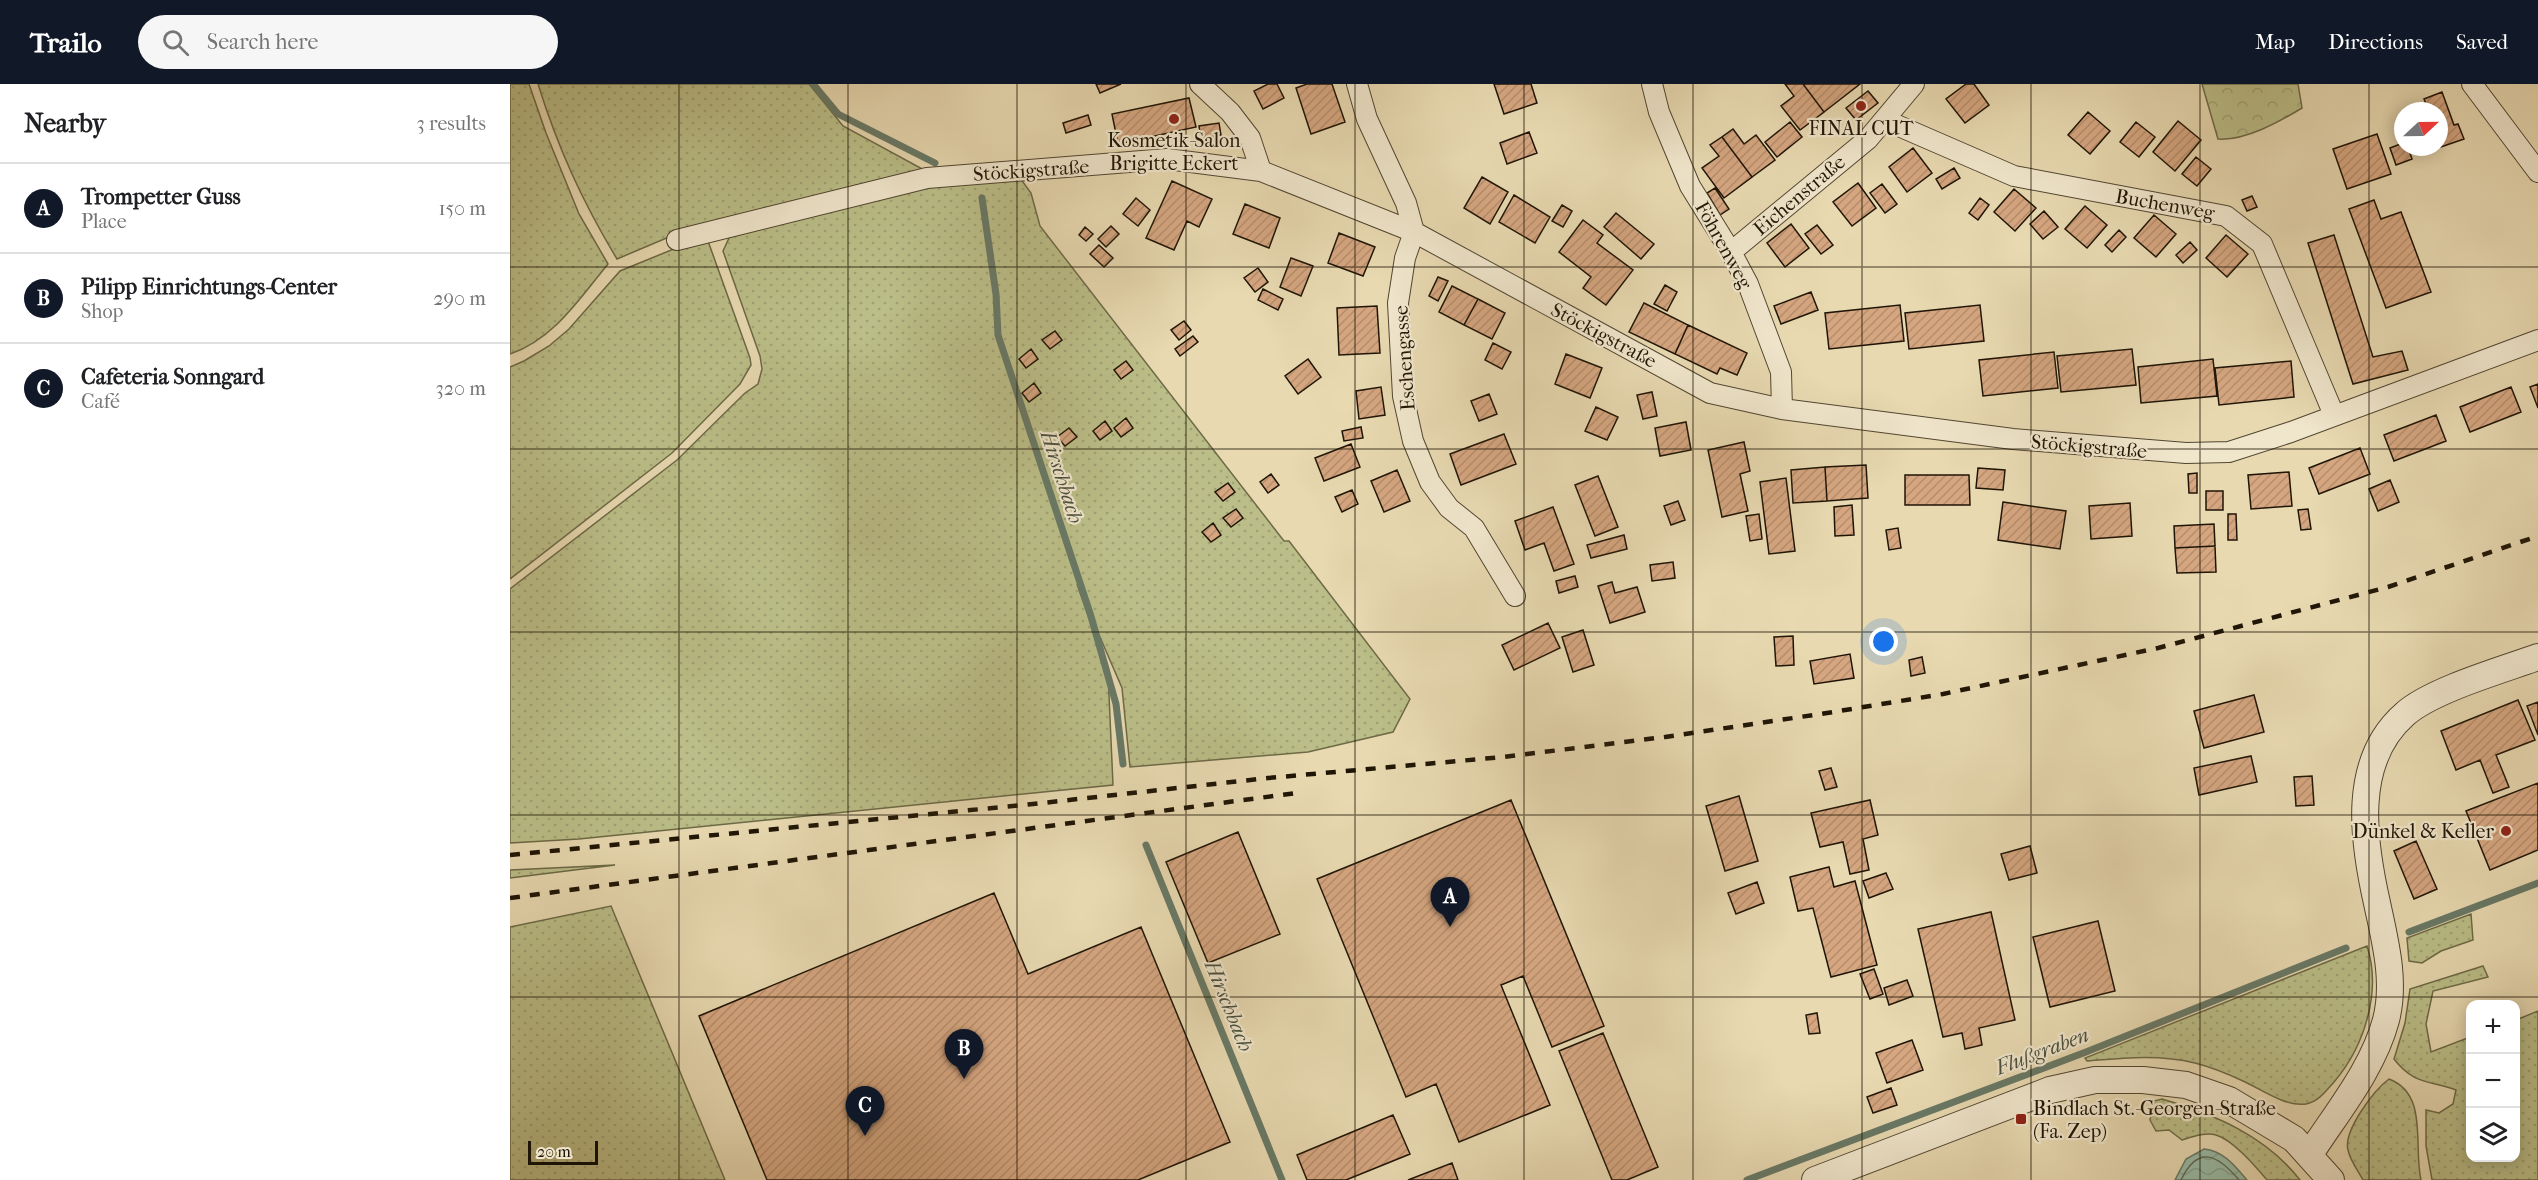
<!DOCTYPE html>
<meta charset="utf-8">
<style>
body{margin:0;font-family:"IM FELL French Canon",serif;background:#f6f6f6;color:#202124}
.controls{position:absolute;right:18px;bottom:18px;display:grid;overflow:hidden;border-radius:12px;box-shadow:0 3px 15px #0003}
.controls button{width:54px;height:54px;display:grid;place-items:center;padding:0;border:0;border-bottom:2px solid #e0e0e0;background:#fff;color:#202124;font:30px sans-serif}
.compass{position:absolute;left:1884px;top:18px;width:54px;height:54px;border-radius:50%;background:#fff;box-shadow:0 3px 15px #0003;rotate:68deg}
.scale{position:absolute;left:18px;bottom:15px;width:70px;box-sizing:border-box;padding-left:6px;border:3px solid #1f1506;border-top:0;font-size:16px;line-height:21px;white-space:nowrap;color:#1f1506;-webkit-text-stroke:4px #f0e6cc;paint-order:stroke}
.you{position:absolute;left:1374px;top:558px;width:21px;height:21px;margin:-15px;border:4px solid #fff;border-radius:50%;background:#1a73e8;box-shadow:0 0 0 9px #1a73e833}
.badge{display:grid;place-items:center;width:39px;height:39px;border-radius:50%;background:#111827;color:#fff;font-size:20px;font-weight:700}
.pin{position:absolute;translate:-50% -50px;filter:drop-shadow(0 2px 3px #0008)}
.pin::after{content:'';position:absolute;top:32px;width:21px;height:18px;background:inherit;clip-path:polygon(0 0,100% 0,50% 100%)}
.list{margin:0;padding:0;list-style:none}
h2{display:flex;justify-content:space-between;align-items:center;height:78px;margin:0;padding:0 24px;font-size:26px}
h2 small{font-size:20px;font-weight:400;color:#757577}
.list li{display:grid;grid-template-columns:39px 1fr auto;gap:18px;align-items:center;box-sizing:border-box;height:90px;padding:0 24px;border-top:2px solid #e0e0e0}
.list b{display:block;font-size:22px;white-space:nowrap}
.list p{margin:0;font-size:20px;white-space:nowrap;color:#757577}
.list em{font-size:20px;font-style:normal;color:#757577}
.icon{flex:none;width:33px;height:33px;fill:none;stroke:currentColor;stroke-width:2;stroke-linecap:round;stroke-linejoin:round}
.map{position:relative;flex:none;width:2028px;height:1096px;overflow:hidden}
header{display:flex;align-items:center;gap:36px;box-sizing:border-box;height:84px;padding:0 30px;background:#111827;color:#fff}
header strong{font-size:28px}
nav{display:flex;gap:33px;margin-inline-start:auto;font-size:21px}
.search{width:420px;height:54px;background:#f6f6f6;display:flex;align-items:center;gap:15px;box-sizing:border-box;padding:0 21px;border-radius:33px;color:#757577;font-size:22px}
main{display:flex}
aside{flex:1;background:#fff}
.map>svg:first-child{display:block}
</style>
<header>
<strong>Trailo</strong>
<div class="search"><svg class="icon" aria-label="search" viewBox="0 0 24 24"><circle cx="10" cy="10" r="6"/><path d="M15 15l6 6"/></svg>Search here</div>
<nav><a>Map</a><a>Directions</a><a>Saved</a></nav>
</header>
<main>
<aside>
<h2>Nearby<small>3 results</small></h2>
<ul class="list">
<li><span class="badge">A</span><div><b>Trompetter Guss</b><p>Place</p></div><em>150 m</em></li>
<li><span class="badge">B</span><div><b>Pilipp Einrichtungs-Center</b><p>Shop</p></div><em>290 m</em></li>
<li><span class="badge">C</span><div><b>Cafeteria Sonngard</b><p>Café</p></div><em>320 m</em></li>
</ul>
</aside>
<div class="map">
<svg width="2028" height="1096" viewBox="0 0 2028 1096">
<defs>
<pattern id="grass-dots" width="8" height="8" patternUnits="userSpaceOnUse" patternTransform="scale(1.5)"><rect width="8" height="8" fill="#bbbe88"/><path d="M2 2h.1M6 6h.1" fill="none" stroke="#a0a274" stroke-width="1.8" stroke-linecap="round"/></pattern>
<pattern id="forest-crowns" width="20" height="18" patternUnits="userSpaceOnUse" patternTransform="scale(1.5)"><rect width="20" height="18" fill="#bbbe88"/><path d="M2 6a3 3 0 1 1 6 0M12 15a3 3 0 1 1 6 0" fill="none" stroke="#a0a274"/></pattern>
<pattern id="water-waves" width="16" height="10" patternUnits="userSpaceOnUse" patternTransform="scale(1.5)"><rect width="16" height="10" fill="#98bba6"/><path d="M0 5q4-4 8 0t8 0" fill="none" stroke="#83a08d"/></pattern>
<pattern id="building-hatch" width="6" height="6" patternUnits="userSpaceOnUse" patternTransform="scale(1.5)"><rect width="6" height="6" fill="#d5a680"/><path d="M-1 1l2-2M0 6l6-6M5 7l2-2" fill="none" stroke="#b68e6d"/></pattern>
</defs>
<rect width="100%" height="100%" fill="#e8d9b1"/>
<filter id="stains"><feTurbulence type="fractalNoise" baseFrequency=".00333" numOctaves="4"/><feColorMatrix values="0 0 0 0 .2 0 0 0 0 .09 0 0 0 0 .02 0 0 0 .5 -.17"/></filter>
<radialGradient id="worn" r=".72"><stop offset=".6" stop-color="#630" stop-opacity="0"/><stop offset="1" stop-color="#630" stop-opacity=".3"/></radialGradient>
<!-- grass -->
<path fill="url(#grass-dots)" stroke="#6d6a47" stroke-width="1.5" d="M0,0h19l17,49 33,81 29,50c-28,34 -54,75 -98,90z
M28,0h271l34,42 83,45 -250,63 -59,25c-35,-58 -59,-111 -79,-175z
M510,94l11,15 9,33 244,315h5l121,158 -17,33 -85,20 -178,15 -8,-79 -45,-104 31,89 5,112 -534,54 -69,4v-254l167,-129 68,-67 13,-9 4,-15 -2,-13 -37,-105 7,-15 194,-51z
M198,157l42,117 1,7 -11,19 -68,69 -162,126v-212l14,-6 25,-15 20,-17 51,-58 61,-25z
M105,781l-105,13v-8z
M101,822l114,274h-215v-253z
M1961,830l2,26 -32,11 -19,12 -13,-2 -2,-23z
M1857,862c15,46 -3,101 -33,136 -8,9 -16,20 -28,22 -21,3 -45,-15 -63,-23 -15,-7 -32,-14 -48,-18 -36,-9 -72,-5 -108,-2l-2,-3z
M1973,882l5,11 -55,14 -7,33 5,28 39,-15v121h46v-138l22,-9v169h-106l-6,-34v-36l13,3 14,-9 3,-14c-27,-10 -42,-5 -62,-31l11,-36 5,-34z
M1879,995c40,15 24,67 32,101h-58c-5,-9 -13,-20 -15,-30 -5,-19 26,-60 41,-71z
M1652,1015c52,15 104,37 138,81h-33c-12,-14 -34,-40 -51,-45 -11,-3 -24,2 -34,5l-13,-10 -13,1 -6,-11 4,-19z"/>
<!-- forest -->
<path fill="url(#forest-crowns)" stroke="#6d6a47" stroke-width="1.5" d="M1692,0h96l4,24c-23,14 -57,33 -84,31z"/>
<!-- water -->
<path fill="url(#water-waves)" stroke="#687966" stroke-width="1.5" d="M1694,1065c20,2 31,17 43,31h-72l11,-21z"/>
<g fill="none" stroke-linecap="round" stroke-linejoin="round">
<!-- shore -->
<path stroke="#5c6856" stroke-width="1.5" d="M1671,1096c17,-36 37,-25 58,0"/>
<!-- stream -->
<path stroke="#687966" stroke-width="7" d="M303,0l25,30 97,49
M472,114l14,96 2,41 92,278 26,91 7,60
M636,761l136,335
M1899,848l129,-49
M1237,1096l339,-128 260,-104"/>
</g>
<!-- building -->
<path fill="url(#building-hatch)" stroke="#1f1506" stroke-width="1.5" d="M586,0h25l-21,9z
M758,0h9l7,14 -21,11 -9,-18z
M797,0h25l13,38 -34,12 -15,-46z
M984,0h37l6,19 -33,11z
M1275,0h18l21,28 -24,18 -19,-24 13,-10z
M1293,0h57l-36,28z
M1456,0h8l15,21 -24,18 -19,-24z
M1358,7l10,12 -22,17 -10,-12z
M1932,8l12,33 4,-1 6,15 -26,9 1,-37h-10l-5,-12z
M679,14l7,29 -78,17 -6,-30z
M1578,28l22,19 -20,23 -22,-19z
M578,31l3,10 -25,8 -3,-10z
M1668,37l23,19 -26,31 -22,-19z
M1280,38l12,15 -25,20 -12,-15z
M1626,38l19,15 -16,20 -19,-15z
M709,39l2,12 -20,3 -2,-12z
M1223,45l11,15 12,-9 19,25 -23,17 -30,-40z
M1019,48l8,21 -30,11 -7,-21z
M1867,50l14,40 -44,15 -14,-40z
M1212,53l30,40 -28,21 -22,-30 17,-12 -9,-11z
M1893,59v4h5l4,12 -16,6 -6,-17z
M1403,64l19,25 -25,19 -18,-25z
M1686,73l15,12 -14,17 -15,-12z
M1444,84l6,10 -18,11 -6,-10z
M972,93l26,15 -18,32 -26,-16z
M662,97l40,18 -13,28 -12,-6 -13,29 -28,-12z
M1348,99l18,25 -24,18 -19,-24z
M1372,100l15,20 -12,9 -15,-20z
M1205,104l14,21 -9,6 -13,-22z
M1504,105l22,19 -21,23 -21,-19z
M1004,111l36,22 -15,26 -36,-21z
M1742,112l5,11 -10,4 -5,-11z
M626,114l14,12 -12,16 -15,-12z
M1470,114l9,7 -11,15 -9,-7z
M1864,116l7,19 20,-7 30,80 -45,16 -37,-99z
M735,120l35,14 -11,30 -36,-14z
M1052,121l10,6 -9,16 -11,-6z
M1575,122l22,19 -20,23 -22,-19z
M1534,127l14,16 -15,12 -13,-15z
M1106,129l38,31 -13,15 -37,-32z
M1644,131l22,19 -20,23 -22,-19z
M1073,136l20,15 -6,8 36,27 -27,35 -23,-17 8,-11 -32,-25z
M1281,140l18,24 -24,19 -18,-24z
M1307,141l16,20 -12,9 -16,-20z
M601,142l8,8 -13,13 -8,-8z
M575,143l8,7 -7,7 -7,-6z
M1609,146l7,7 -14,15 -7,-7z
M829,149l36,14 -12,29 -35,-13z
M1716,151l22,19 -21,23 -21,-19z
M1824,151l39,122 29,-6 6,19 -55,14 -45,-141z
M1680,158l7,8 -14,13 -7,-8z
M589,161l14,13 -9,9 -14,-13z
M781,174l22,8 -12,30 -21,-9z
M748,184l10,14 -13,10 -11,-14z
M928,193l10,4 -10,20 -9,-5z
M1155,201l12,7 -10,19 -13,-7z
M942,202l26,13 -14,26 -25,-13z
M753,205l20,10 -5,11 -20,-10z
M1301,208l7,18 -37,14 -7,-18z
M968,215l27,14 -13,26 -28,-14z
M1134,219l44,22 -13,29 -46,-22z
M1390,221l4,36 -75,8 -4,-36z
M1470,221l4,36 -75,8 -4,-36z
M867,222l3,47 -41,2 -2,-47z
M674,237l7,9 -12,10 -8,-10z
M1178,241l59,28 -10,22 -17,-7 -3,6 -42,-20z
M545,247l7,9 -12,9 -8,-9z
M683,252l5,6 -18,14 -5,-7z
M983,259l18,9 -9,17 -17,-9z
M521,265l7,10 -12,9 -7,-9z
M1622,265l4,36 -75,7 -4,-36z
M1544,268l4,36 -75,8 -4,-36z
M1056,270l36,14 -12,30 -35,-14z
M798,275l13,18 -23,17 -13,-18z
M1703,275l4,37 -76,7 -3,-36z
M616,277l7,9 -12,9 -7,-9z
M1781,277l3,36 -75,8 -4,-37z
M524,299l7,10 -12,9 -7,-9z
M2028,300v24l-8,-21z
M871,303l4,28 -26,4 -3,-28z
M2001,303l10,25 -51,20 -10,-25z
M1142,308l5,24 -14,3 -6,-24z
M979,310l8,20 -18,7 -8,-20z
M1086,323l22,10 -11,23 -22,-9z
M1926,331l10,26 -52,20 -10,-26z
M616,334l7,10 -12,9 -7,-9z
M595,337l7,10 -12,9 -7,-9z
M1176,338l5,28 -31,6 -5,-28z
M851,343l2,11 -19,3 -2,-10z
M559,344l8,9 -12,9 -8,-9z
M994,350l12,30 -55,21 -11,-31z
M1234,358l6,29 -10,3 8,37 -26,6 -14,-67z
M841,360l9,23 -36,14 -9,-23z
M1850,364l10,26 -51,20 -10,-26z
M1356,381l2,33 -41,3 -2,-34z
M1315,383l2,34 -34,2 -2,-33z
M1468,384l27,2 -2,20 -27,-2z
M887,386l13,31 -26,11 -13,-31z
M1779,388l3,34 -41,3 -3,-34z
M1687,389v20h-8l-1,-19z
M761,390l8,11 -11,8 -8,-11z
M1395,391h64l1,30h-65z
M1088,392l20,51 -23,9 -20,-51z
M1276,394l9,73 -26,3 -9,-72z
M1880,396l9,22 -21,9 -9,-22z
M718,399l7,9 -12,9 -8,-9z
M842,406l6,14 -16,8 -7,-15z
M1696,407h17v19h-17z
M1168,417l7,19 -14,5 -7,-19z
M1493,418l63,9 -6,38 -62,-9z
M1620,419l2,33 -41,3 -2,-33z
M1342,421l2,30 -19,1 -1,-29z
M1043,423l21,57 -20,7 -10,-28 -19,7 -10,-29z
M726,425l7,9 -12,9 -8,-9z
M1798,425l3,20 -10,1 -3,-20z
M1249,430l3,25 -12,2 -4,-25z
M1718,430h8l1,26h-9z
M703,439l8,12 -10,7 -9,-10z
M1704,440l1,22 -40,2 -1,-22z
M1388,444l3,20 -12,2 -3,-20z
M1114,451l3,14 -36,9 -4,-13z
M1705,462l1,26 -39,1 -2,-25z
M1163,478l2,16 -23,3 -2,-16z
M1065,492l3,11 -19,6 -3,-12z
M1102,498l3,11 22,-6 8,25 -35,11 -12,-37z
M1038,539l12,25 -46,22 -12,-25z
M1073,546l11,35 -21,7 -11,-35z
M1283,552l1,29 -18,1 -2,-29z
M1340,570l4,24 -40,6 -4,-23z
M1412,573l3,16 -14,3 -2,-16z
M1744,611l10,37 -60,16 -10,-37z
M2008,616l17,40 -39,15 13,32 -16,6 -13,-33 -24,10 -15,-39z
M2028,618v33l-11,-29z
M1741,672l6,26 -58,13 -5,-27z
M1321,684l6,19 -12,3 -6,-19z
M1802,692l2,29 -18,1 -2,-29z
M2028,699v67l-48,20 -24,-59z
M1229,712l19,65 -33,10 -19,-65z
M1001,716l93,226 -52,21 -29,-71 -22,9 49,120 -91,37 -23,-58 -30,13 -89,-218z
M1360,716l8,35 -15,4 6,31 -19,4 -7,-32 -23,5 -9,-34z
M728,748l42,102 -72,29 -42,-101z
M1906,757l21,48 -23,10 -20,-48z
M1520,762l7,27 -28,7 -8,-26z
M1319,783l5,20 21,-6 22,84 -46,12 -18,-69 -15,3 -8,-34z
M1376,789l7,16 -24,9 -6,-17z
M1247,798l7,21 -28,11 -8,-21z
M484,809l34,81 113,-47 89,215 -92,38h-371l-68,-164z
M1481,828l24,108 -36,8 3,17 -17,4 -3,-16 -19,4 -25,-108z
M1588,837l17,70 -65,16 -17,-70z
M1364,885l9,25 -13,5 -10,-25z
M1397,896l6,16 -24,9 -5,-17z
M1307,929l3,20 -11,1 -3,-19z
M1093,949l55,134 -31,13h-15l-53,-129z
M1402,956l11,30 -36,13 -11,-30z
M1381,1004l6,17 -24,8 -6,-16z
M883,1031l17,39 -64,26h-39l-10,-25z
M942,1079l6,17h-50z"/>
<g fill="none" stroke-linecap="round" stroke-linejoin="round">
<defs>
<path id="minor" d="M690,0l30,28 20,26 11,33
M847,0l10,35 39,84 8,29
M1142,0l7,28 31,74 41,66 17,32 33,88 1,37
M1962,0l66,88
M1375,36l129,56 212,40 36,28 72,171
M904,148l-9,26 -7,45 5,93 10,45 17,41 19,26 25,20 41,68
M167,156l250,-62 240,-19 94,12 153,61 296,161 72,16 231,30 173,14 43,-1 62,-20 247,-92
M1221,168l137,-113 46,-55"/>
<path id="tertiary" d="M1800,1070c27,-42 63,-85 76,-134 10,-39 -1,-79 -9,-117 -14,-62 -26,-142 28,-189 27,-24 97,-44 133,-57
M1305,1096l235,-90 45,-10h48l43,5 43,15 65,39 37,41"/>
</defs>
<!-- minor casing -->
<use href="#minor" stroke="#514631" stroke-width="22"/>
<!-- tertiary casing -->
<use href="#tertiary" stroke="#514631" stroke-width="28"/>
<!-- minor -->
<use href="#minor" stroke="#f0e6cc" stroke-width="20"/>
<!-- tertiary -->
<use href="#tertiary" stroke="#f0e6cc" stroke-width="26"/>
<!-- rail -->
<path stroke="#1f1506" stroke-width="4.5" stroke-dasharray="10 10" stroke-linecap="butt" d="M0,771l523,-51 235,-26 235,-21 162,-20 162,-24 116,-19 215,-46 230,-61 150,-51
M0,814l786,-105"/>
</g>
<!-- grid -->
<path fill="none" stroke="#1f1506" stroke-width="1.5" stroke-opacity="0.55" d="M169,0v1096M338,0v1096M507,0v1096M676,0v1096M845,0v1096M1014,0v1096M1183,0v1096M1352,0v1096M1521,0v1096M1690,0v1096M1859,0v1096M0,183h2028M0,365h2028M0,548h2028M0,731h2028M0,913h2028"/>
<!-- markers -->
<g fill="#8f2418" stroke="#f0e6cc" stroke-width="2">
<circle cx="1351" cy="22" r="6"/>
<circle cx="664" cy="35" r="6"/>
<circle cx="1996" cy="747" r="6"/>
<rect x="1505" y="1029" width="12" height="12" rx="3"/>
</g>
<g text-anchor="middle" stroke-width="4.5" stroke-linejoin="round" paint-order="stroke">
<!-- poi labels -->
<g font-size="20" fill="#1f1506" stroke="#f0e6cc">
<text x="1351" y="51">FINAL CUT</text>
<text x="664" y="63">Kosmetik-Salon<tspan x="664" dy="23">Brigitte Eckert</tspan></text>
<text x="1984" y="754" text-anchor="end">Dünkel &amp; Keller</text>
<text x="1523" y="1031" text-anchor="start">Bindlach St.-Georgen-Straße<tspan x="1523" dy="23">(Fa. Zep)</tspan></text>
</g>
<!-- street labels -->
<g font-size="20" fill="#1f1506" stroke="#f0e6cc">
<text transform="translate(521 86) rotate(-4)" y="7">Stöckigstraße</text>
<text transform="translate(1289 111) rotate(-40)" y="7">Eichenstraße</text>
<text transform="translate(1655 120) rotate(10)" y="7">Buchenweg</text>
<text transform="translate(1214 161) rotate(61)" y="7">Föhrenweg</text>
<text transform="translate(1094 251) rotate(28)" y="7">Stöckigstraße</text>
<text transform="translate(894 274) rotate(-94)" y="7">Eschengasse</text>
<text transform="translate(1579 362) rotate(5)" y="7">Stöckigstraße</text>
</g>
<!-- water labels -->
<g font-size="21" font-style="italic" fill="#494f3e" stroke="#f0e6cc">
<text transform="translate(552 393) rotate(72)" y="7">Hirschbach</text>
<text transform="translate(719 922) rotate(68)" y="7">Hirschbach</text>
<text transform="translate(1532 967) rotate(-21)" y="7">Flußgraben</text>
</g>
</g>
<rect width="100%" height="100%" filter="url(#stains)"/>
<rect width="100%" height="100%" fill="url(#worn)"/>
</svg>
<div class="controls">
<button>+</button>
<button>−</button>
<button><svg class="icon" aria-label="layers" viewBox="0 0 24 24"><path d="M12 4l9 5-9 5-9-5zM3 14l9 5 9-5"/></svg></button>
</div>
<svg class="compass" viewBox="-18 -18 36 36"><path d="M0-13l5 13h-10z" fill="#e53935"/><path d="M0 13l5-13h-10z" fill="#757577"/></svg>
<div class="scale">20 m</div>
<div class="you"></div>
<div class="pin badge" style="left:940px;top:843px">A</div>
<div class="pin badge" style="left:454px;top:995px">B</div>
<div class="pin badge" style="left:355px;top:1052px">C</div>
</div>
</main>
